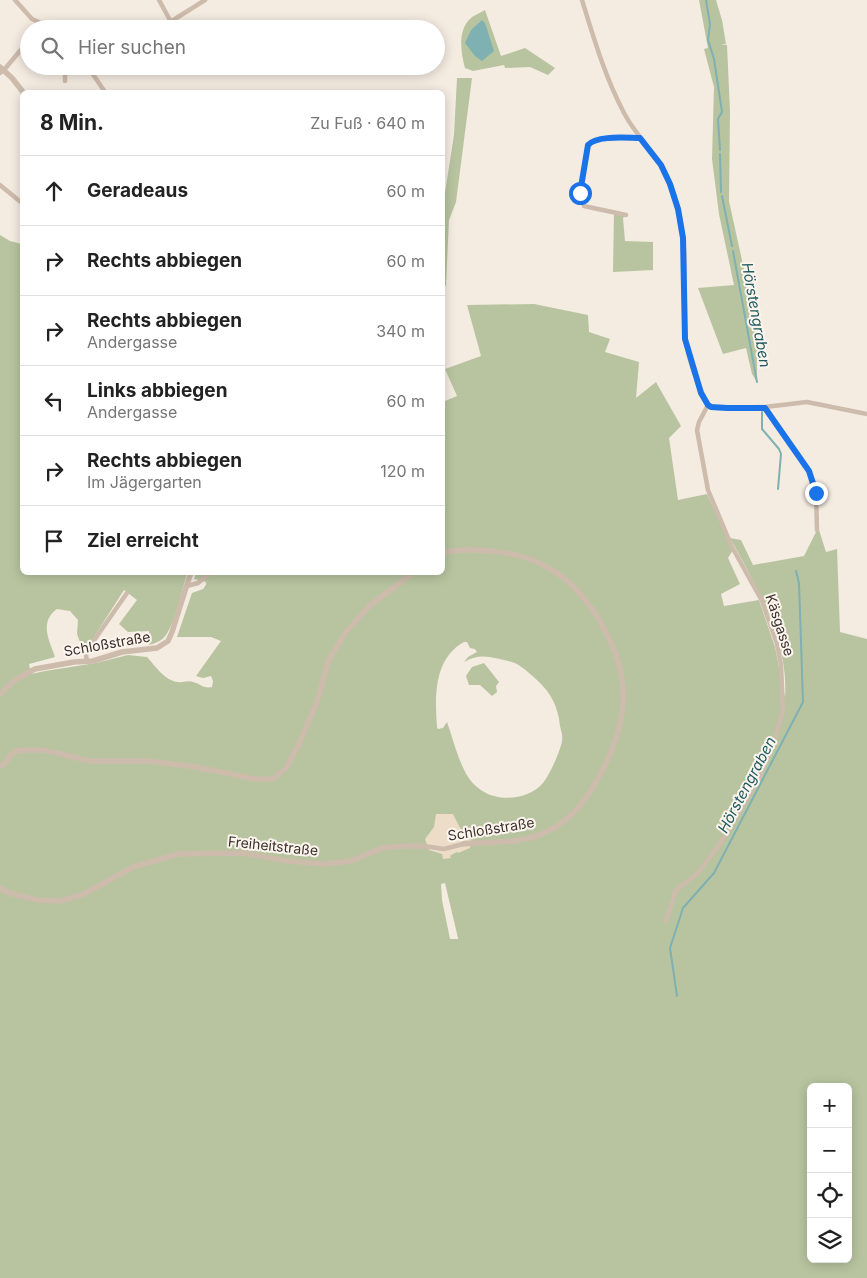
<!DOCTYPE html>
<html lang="de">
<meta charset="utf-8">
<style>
body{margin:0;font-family:Inter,sans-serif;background:#f6f6f6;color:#222}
.controls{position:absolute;right:15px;bottom:15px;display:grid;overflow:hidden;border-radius:8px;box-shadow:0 2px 12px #0003}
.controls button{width:45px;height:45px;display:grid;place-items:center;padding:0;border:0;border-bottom:1px solid #e0e0e0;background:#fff;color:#222;font:25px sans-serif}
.stop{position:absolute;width:15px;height:15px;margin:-11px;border:4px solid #1a73e8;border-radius:50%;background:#fff}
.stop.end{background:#1a73e8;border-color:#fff;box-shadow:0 1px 5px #0008}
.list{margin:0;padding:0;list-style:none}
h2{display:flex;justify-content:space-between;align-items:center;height:65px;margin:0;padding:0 20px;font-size:21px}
h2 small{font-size:16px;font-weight:400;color:#767676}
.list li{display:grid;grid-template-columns:32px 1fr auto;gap:15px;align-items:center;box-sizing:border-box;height:70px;padding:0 20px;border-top:1px solid #e0e0e0}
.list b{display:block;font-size:19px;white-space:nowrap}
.list p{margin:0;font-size:16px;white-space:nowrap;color:#767676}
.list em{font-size:16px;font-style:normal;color:#767676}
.icon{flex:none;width:28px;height:28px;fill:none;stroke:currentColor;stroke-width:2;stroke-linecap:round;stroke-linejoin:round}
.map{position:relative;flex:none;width:867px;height:1278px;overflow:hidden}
.search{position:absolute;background:#fff;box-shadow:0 2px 12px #0003;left:20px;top:20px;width:425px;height:55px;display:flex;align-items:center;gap:12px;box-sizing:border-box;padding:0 18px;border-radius:28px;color:#767676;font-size:19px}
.panel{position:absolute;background:#fff;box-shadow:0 2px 12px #0003;left:20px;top:90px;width:425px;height:485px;border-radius:8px}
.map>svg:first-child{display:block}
</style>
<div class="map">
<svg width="867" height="1278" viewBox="0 0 867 1278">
<rect width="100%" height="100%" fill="#f4ebe1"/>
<!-- green -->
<path fill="#b8c4a0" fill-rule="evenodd" d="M699,0h17l6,20 4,24 -5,1h6l3,66 -1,90 25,114 3,33v34l-5,-8 -6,-26 -23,6 -25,-66 36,-3 -15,-71 -7,-55 2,-72 -10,-38 4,-1z
M485,10l16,46 24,-8 30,20 -7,7 -18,-8 -25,1 -1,-3 -31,6 -8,-3c-4,-15 -8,-38 6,-50 3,-3 10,-5 14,-8z
M457,78h15l-16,124 -7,18 -3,65 -3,6 -1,-79 12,-77z
M614,212l12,2 -3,4 2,23 28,1v28l-40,2z
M0,235l10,6 12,3v328l165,1c-4,15 -12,50 -21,62 -4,6 -10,8 -17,10v-14l-21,1 -9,-8 18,-24 -13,-10 -39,61 -3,-1v-7l-2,-1 -3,-8 1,-14 -8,-9 -13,-2c-18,13 -8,31 -2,48l-26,7 2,10 14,-3 51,-8 32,-8 19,2c8,9 18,24 31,25 5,1 10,-2 15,0 8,2 10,7 19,5l1,-6 -2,-5 -8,2 -7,-2 25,-35 -10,-4h-34l15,-44 11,-4 3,-4v-3l-12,-3 2,-6 246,-1 1,-174 2,3 12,-5 -12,-27 36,-13 -14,-51 67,-1 54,11 1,17 21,7 -5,13 34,10 -3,36 20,-16 25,44 -12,12 9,62 29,-6 26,56 -5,8 12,26 -19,10 3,12 35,-6 16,47 10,50c4,-57 -29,-111 -55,-159l11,2 12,25 51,-9 13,-26h2l7,22 11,-3 3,83 27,7v639h-867zM464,642h3l3,6 5,1 2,3 -9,5 -4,5c16,-10 31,-4 48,0 9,3 17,11 25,18 14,13 21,26 23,46 1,4 3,10 2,15 -2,11 -12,33 -19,42 -16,18 -48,20 -66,4 -16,-12 -23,-46 -30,-65l-4,6 -5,1 -1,-2c-2,-29 -4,-68 27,-85zM445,883l13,55v1h-8l-8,-39 -1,-16zM811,1087h37v172h-37z
M484,663l15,19 -3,4 1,6 -5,4 -12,-11h-11l-3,-9 6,-9z"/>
<!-- plaza -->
<path fill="#ecdcc8" d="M436,814h17l10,20 8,6 -1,8 -12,5 -1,-1 -4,2 -3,2 1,2 -8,1 -1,-5 -13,-4 -4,-11 9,-12z"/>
<!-- water -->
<path fill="#7fb0b2" d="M482,20l3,3 9,28 -12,10 -7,-5 -10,-13 6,-13z"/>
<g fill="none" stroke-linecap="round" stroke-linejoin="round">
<!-- stream -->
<path stroke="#7fb0b2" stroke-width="2" d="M706,0l4,24 -2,16 6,19 8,53 -4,7 2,31
M720,154l1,38
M722,196l10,50
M733,251l24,131
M762,412v17l17,20 2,5 -3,35
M677,996l-7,-48 13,-40 31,-35 89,-171 -4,-119 -3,-12"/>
<!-- minor -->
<path stroke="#cdbbac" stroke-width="4.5" d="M15,0l17,19 11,5
M159,0l12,22
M582,0c12,39 23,77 42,113 10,19 24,33 36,50 8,13 14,30 18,45 11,41 4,84 7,125 1,22 13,53 23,72l9,3 48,-1 42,-5 60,12
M159,29l46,-29
M81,66l11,7 13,19
M0,73l4,-3 25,-30
M92,73l10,-7
M65,81v-15
M0,185l22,18
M626,215l-42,-9 -4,-13 8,-48c9,-10 39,-7 52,-7
M765,407l44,64 5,12 2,10 1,37
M187,586l11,-3 13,-11
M87,661l-1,-6 2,-6 39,-56
M424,846l20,3 19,-5
M666,921l10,-31 23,-18 22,-30 37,-62 14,-32 11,-37 -2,-46 -4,-21 -15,-43 -30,-54 -24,-57 -11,-60 2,-8 9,-17"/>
<!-- tertiary -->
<path stroke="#cdbbac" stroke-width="5.5" d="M0,67l12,11 11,14
M442,553c17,-5 33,-3 49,-2 13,2 29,3 41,9 13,5 31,16 41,26 22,22 45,62 49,93 5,32 -6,66 -21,94 -12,23 -29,47 -53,58 -26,14 -57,10 -85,13
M0,694l15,-14 20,-11 39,-7 19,-1 29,-9 35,-4 11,-7 4,-9 19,-60
M0,766l4,-2 7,-9 5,-4 6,-1h22l46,11h58l48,6 59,12h18l13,-11 12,-22 19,-44 12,-43 17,-27 23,-26 45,-34
M0,888l9,5 28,7 23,1 24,-7 49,-27 45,-13 65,-1 45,8 37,3 26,-3 31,-13 21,-2h21"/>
</g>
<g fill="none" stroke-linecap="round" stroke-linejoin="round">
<!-- route -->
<path stroke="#1a73e8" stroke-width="6" d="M580,193l8,-48c9,-10 39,-7 52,-7l21,27 9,19 8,25 5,29 2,101 16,54 7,12 3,2 16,1h38l44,63 7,22"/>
</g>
<g text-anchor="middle" stroke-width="4" stroke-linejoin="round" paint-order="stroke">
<!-- street labels -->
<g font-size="14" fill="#3b302b" stroke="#fbf5ee">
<text transform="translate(780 625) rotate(72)" y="5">Käsgasse</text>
<text transform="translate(107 644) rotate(-10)" y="5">Schloßstraße</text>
<text transform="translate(491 829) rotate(-9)" y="5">Schloßstraße</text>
<text transform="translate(273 846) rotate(6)" y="5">Freiheitstraße</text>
</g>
<!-- water labels -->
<g font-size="15" font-style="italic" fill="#1f5a5e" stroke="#fbf5ee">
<text transform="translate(756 315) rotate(80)" y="5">Hörstengraben</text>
<text transform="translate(747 785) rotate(-62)" y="5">Hörstengraben</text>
</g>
</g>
</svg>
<div class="controls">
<button>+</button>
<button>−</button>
<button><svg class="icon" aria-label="locate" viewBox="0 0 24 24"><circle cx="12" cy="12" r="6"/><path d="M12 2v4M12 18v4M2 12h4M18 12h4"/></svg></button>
<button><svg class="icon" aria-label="layers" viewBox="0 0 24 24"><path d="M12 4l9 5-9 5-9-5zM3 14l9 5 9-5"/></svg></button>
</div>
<div class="stop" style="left:580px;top:193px"></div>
<div class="stop end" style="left:816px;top:493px"></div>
<div class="search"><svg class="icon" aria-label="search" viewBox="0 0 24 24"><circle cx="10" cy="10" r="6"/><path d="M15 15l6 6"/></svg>Hier suchen</div>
<section class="panel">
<h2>8 Min.<small>Zu Fuß · 640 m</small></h2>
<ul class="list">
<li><svg class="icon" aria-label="ahead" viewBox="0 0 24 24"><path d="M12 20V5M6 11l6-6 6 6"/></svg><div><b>Geradeaus</b></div><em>60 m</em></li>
<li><svg class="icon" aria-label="right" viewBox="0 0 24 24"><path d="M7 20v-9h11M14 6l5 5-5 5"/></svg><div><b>Rechts abbiegen</b></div><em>60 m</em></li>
<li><svg class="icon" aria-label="right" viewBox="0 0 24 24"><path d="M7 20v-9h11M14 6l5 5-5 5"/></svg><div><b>Rechts abbiegen</b><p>Andergasse</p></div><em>340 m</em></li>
<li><svg class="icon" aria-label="left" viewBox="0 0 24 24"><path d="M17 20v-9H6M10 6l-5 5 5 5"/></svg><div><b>Links abbiegen</b><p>Andergasse</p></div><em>60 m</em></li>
<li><svg class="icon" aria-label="right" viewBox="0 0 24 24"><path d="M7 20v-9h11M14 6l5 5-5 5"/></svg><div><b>Rechts abbiegen</b><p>Im Jägergarten</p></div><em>120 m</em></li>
<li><svg class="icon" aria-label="arrive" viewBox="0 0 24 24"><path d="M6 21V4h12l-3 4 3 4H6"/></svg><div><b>Ziel erreicht</b></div></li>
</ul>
</section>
</div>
